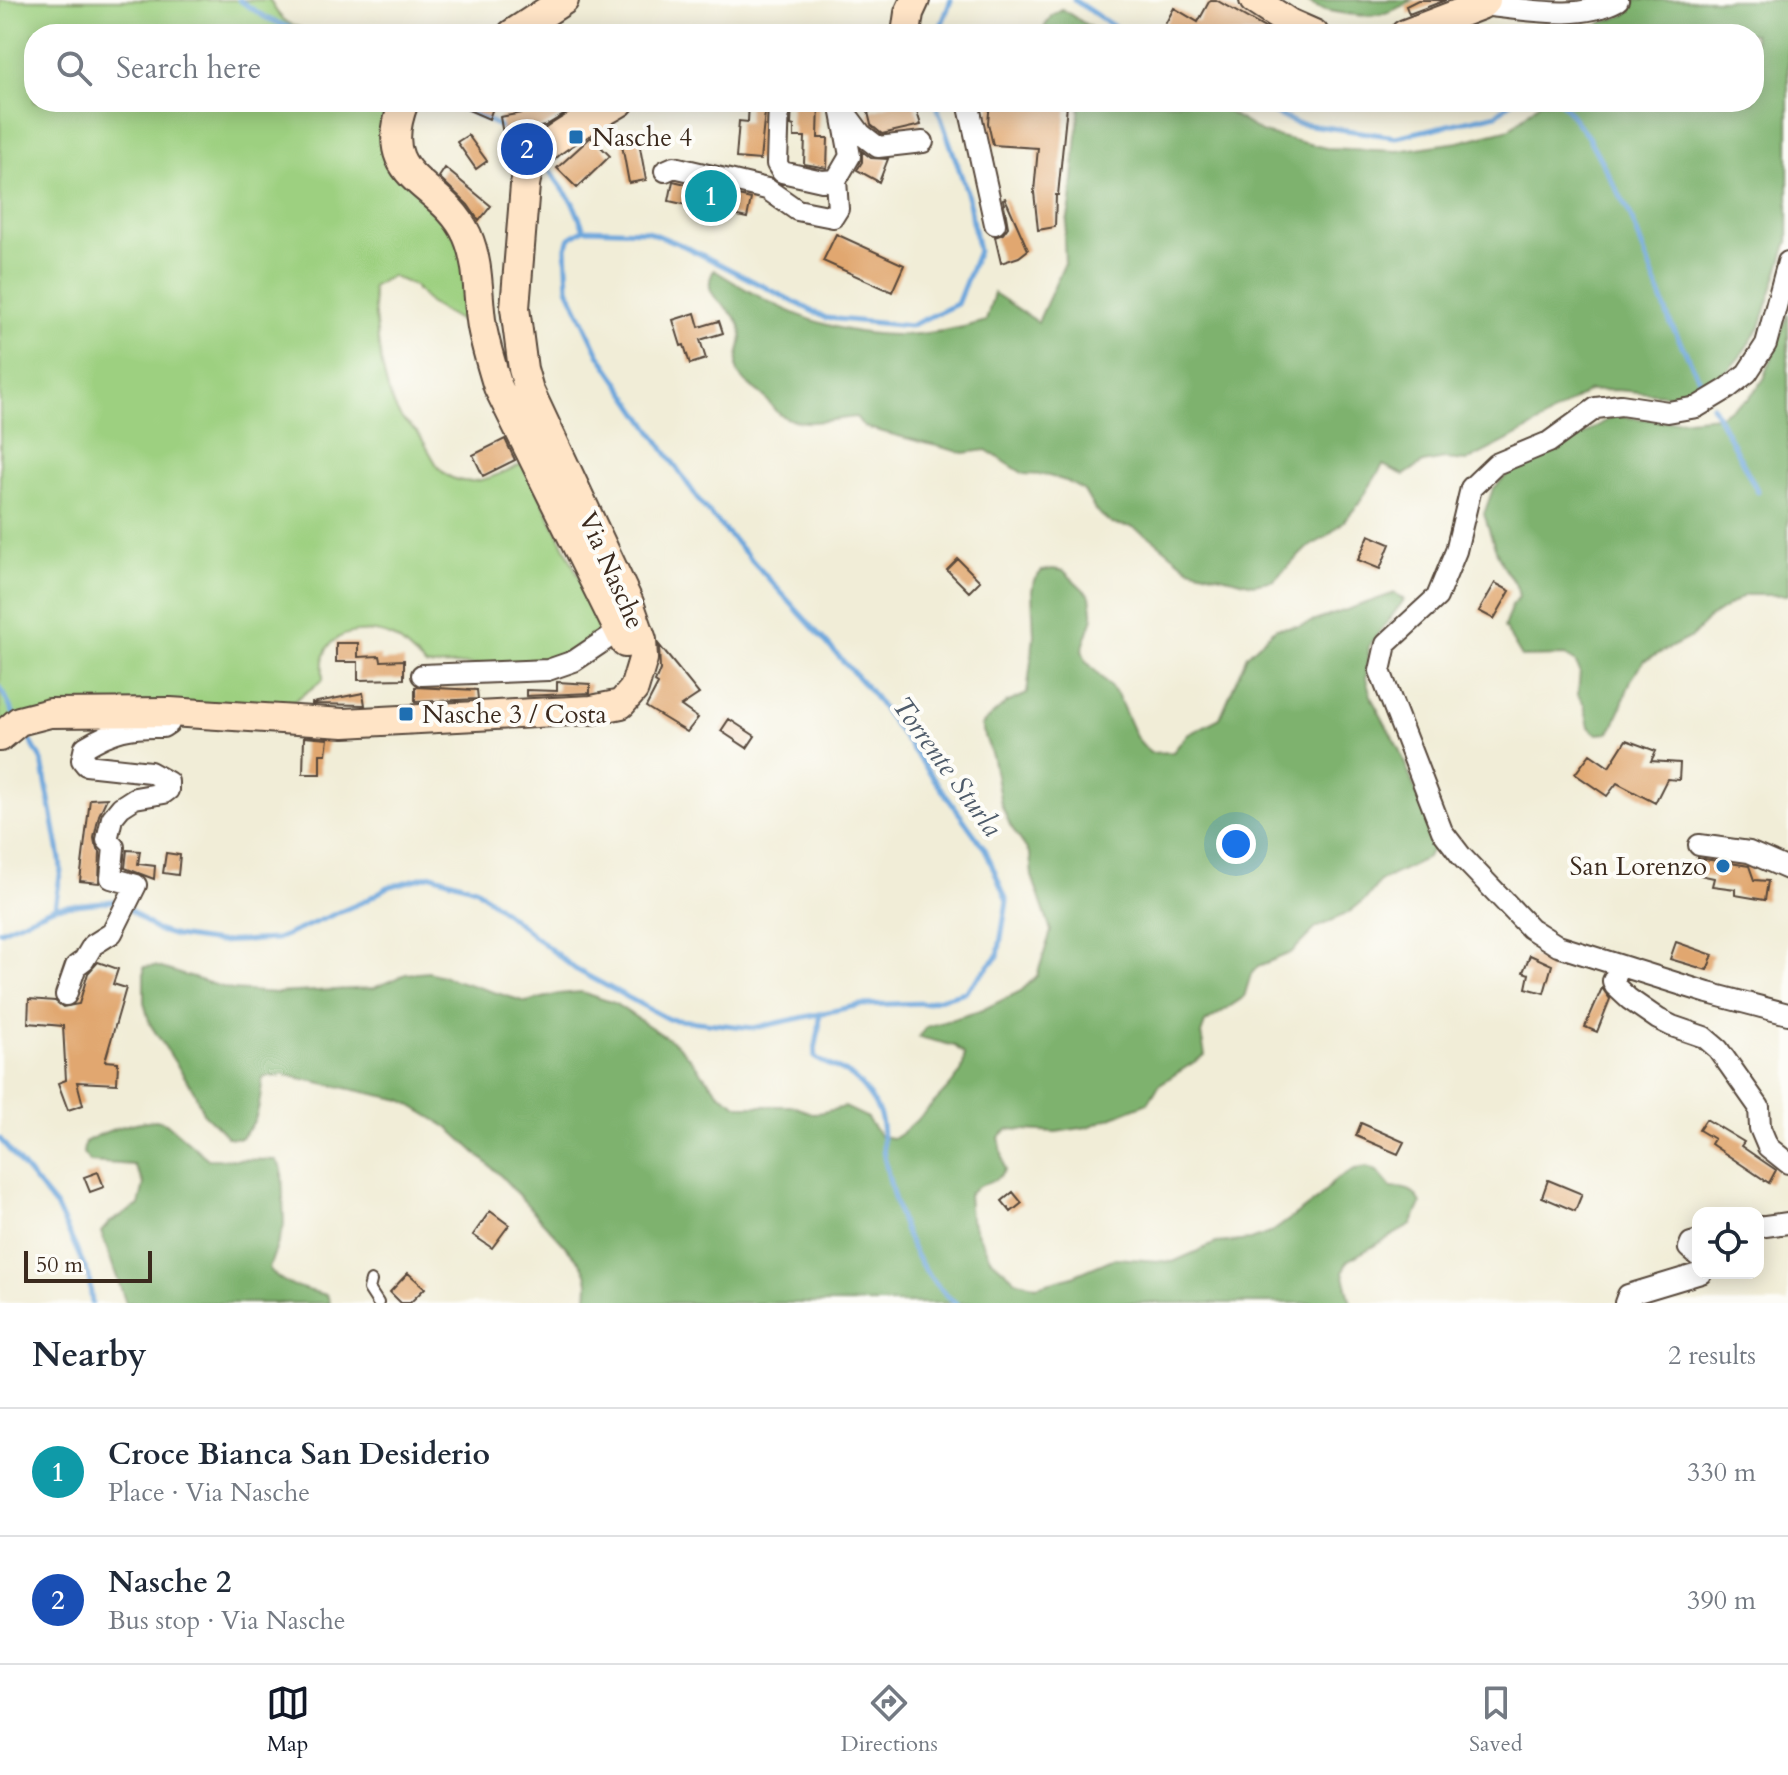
<!DOCTYPE html>
<meta charset="utf-8">
<style>
body{margin:0;font-family:Cardo,serif;background:#f6f6f7;color:#1f2937}
.controls{position:absolute;right:24px;bottom:24px;display:grid;overflow:hidden;border-radius:16px;box-shadow:0 4px 20px #0003}
.controls button{width:72px;height:72px;display:grid;place-items:center;padding:0;border:0;border-bottom:2px solid #e0e1e3;background:#fff;color:#1f2937;font:40px sans-serif}
.scale{position:absolute;left:24px;bottom:20px;width:128px;box-sizing:border-box;padding-left:8px;border:4px solid #3b2a1e;border-top:0;font-size:22px;line-height:28px;white-space:nowrap;color:#3b2a1e;-webkit-text-stroke:6px #fdfcf7;paint-order:stroke}
.you{position:absolute;left:1236px;top:844px;width:28px;height:28px;margin:-20px;border:6px solid #fff;border-radius:50%;background:#1a73e8;box-shadow:0 0 0 12px #1a73e833}
.badge{display:grid;place-items:center;width:52px;height:52px;border-radius:50%;background:#111827;color:#fff;font-size:26px;font-weight:700}
.pin{position:absolute;translate:-50% -50%;border:4px solid #fff;box-shadow:0 2px 8px #0006}
.list{margin:0;padding:0;list-style:none}
h2{display:flex;justify-content:space-between;align-items:center;height:104px;margin:0;padding:0 32px;font-size:34px}
h2 small{font-size:26px;font-weight:400;color:#747a83}
.list li{display:grid;grid-template-columns:52px 1fr auto;gap:24px;align-items:center;box-sizing:border-box;height:128px;padding:0 32px;border-top:2px solid #e0e1e3}
.list b{display:block;font-size:30px;white-space:nowrap}
.list p{margin:0;font-size:26px;white-space:nowrap;color:#747a83}
.list em{font-size:26px;font-style:normal;color:#747a83}
.icon{flex:none;width:44px;height:44px;fill:none;stroke:currentColor;stroke-width:2;stroke-linecap:round;stroke-linejoin:round}
.map{position:relative;flex:none;width:1788px;height:1303px;overflow:hidden}
.search{position:absolute;background:#fff;box-shadow:0 4px 20px #0003;left:24px;right:24px;top:24px;height:88px;display:flex;align-items:center;gap:20px;box-sizing:border-box;padding:0 28px;border-radius:32px;color:#747a83;font-size:30px}
.sheet{height:360px;background:#fff}
nav{display:flex;justify-content:space-around;align-items:center;box-sizing:border-box;height:112px;border-top:2px solid #e0e1e3;background:#fff;font-size:22px;color:#747a83}
nav a{display:grid;justify-items:center;gap:4px}
nav .on{color:#111827}
.map>svg:first-child{display:block}
</style>
<div class="map">
<svg width="1788" height="1303" viewBox="0 0 1788 1303">
<rect width="100%" height="100%" fill="#fdfcf7"/>
<filter id="ink" filterUnits="userSpaceOnUse"><feTurbulence type="fractalNoise" baseFrequency=".0125" numOctaves="2"/><feDisplacementMap in="SourceGraphic" scale="16" xChannelSelector="R" yChannelSelector="G"/><feConvolveMatrix kernelMatrix="1 2 1 2 8 2 1 2 1" color-interpolation-filters="sRGB"/></filter>
<filter id="wash" filterUnits="userSpaceOnUse"><feTurbulence type="fractalNoise" baseFrequency=".006" numOctaves="4" result="noise"/><feDisplacementMap in="SourceGraphic" scale="32" xChannelSelector="R" yChannelSelector="G"/><feGaussianBlur stdDeviation="1.8" result="paint"/><feColorMatrix in="noise" values="0 0 0 0 0 0 0 0 0 0 0 0 0 0 0 0 0 1.4 0 .05"/><feComposite in="paint" operator="in"/></filter>
<g filter="url(#wash)">
<rect width="100%" height="100%" fill="#f1edd7"/>
<!-- green -->
<path fill="#9dd080" stroke="#6c7d4f" stroke-width="2" d="M0,0h270c11,25 25,27 50,34h-286v68h361l-6,53 62,73 15,37 8,64 -45,-26 -16,-18 -22,-9 -19,11c4,36 8,103 30,132 6,6 13,10 18,17 7,10 12,22 19,32 23,27 60,7 85,-5l82,170 -58,29 -122,4c-10,-9 -22,-23 -34,-29 -19,-9 -54,-8 -65,12 -6,9 -4,21 -4,31l-40,29 -283,18z"/>
<!-- forest -->
<path fill="#7eb26e" stroke="#5c6e46" stroke-width="2" d="M1306,0h106c-11,7 -23,14 -36,15 -16,2 -60,-3 -70,-15z
M1636,0h152v241l-28,86 -21,31 -22,25 -20,10 -24,2 -57,-5 -28,1 -60,39 -61,31 -22,-2 -22,4 -19,12 -21,-10 -25,40 -15,17 -17,15 -20,12 -32,31 -21,4 -64,-16 -36,-29 -20,-12 -21,-3 -17,-14 -11,-19 -18,-10 -21,-6 -21,-1 -38,-24 -22,3 -43,-11 -57,-15 -8,-10c-23,2 -59,13 -79,-5 -6,-5 -9,-13 -16,-18 -9,-8 -23,-14 -24,-26 -1,-14 9,-29 3,-43 -9,-21 -42,-27 -26,-55 91,58 165,83 272,51l8,-28 44,29 27,-59 -1,-25 7,-36 9,-100h131l52,31 63,15 71,3 62,-9 51,-13 30,-27h214v-68h-160l7,-11 27,-9z
M1062,9l39,25h-61l12,-19z
M1788,314v281h-43l-37,24 -15,17 -49,25 -13,19 -16,43 -7,10 -11,1 -8,-7 -5,-22 -6,-10 2,-24 -5,-9 -10,-6 -43,1 -18,-30 8,-22 7,-8c-2,-14 -7,-18 -14,-28 -10,-16 -15,-38 -21,-55l9,-25 16,-16 44,-20 61,-37 53,5 51,-5 30,-17 16,-20z
M1053,569l11,2 26,25 3,22 -11,32 4,11 31,33 19,43 14,16 23,-1 14,-17 33,-17 27,-63 29,-27 24,-2 95,-33 9,7 -35,46 -3,32 6,21 27,50 38,95 -12,15 -45,22 -14,18 -18,14 -32,15 -25,25 -33,13 -7,8 -7,23 -39,26 -4,11 4,21 -45,29 -12,19 -60,24 -32,5 -48,-3 -9,8 6,33c-11,16 -25,10 -37,25l2,23 20,40 25,22 21,6 37,-10 42,-18 58,4 43,-19 35,-3 21,-8 47,-34 16,-18 20,-11 12,-2 10,4 14,17c15,0 24,1 30,16l-10,21 -64,36 -4,11 8,31h-765c3,-18 4,-27 -7,-42l-77,-84 -53,-49 -47,-28 -117,-25 -22,2c-4,24 -2,44 -23,61l-12,-1 -25,-24 -9,-22 -44,-67 -6,-22v-35l11,-1 77,24 45,3 97,-5 32,-14 23,-2 97,30 33,-8 22,-2 33,11 65,43 40,47 20,13h54l21,8 31,-7 21,10 14,19c2,0 11,2 13,2 11,-2 61,-55 68,-66 3,-6 3,-11 3,-18l-9,-8 -36,-9 7,-10 54,-16 41,-20 16,-15 14,-45 -19,-55 -2,-22 -20,-29 -9,-21 -8,-45 -12,-34 25,-22 21,-9 7,-58 -2,-45 2,-11 8,-9z
M156,1120l10,3 42,36 68,1 6,9 2,57 -15,42c12,18 37,21 58,27l3,8h-204l-25,-71 8,-9 30,-18 5,-21 -10,-19 -44,-3 -7,-9 2,-11c22,-12 46,-20 71,-22z"/>
<g fill="none" stroke-linecap="round" stroke-linejoin="round">
<!-- stream -->
<path stroke="#6aa5db" stroke-width="5" d="M239,0l27,18 39,16
M1074,0l51,34
M938,34l13,-34
M1562,34l7,-18
M451,102l60,30 21,17
M1249,102l47,21 100,14 101,-23 14,-12
M1561,102l27,35 42,77 40,108 38,74
M544,163l29,40 11,26
M1712,405l46,87
M0,687l14,28
M30,740l12,21 18,98 1,11 -6,37
M129,909l27,21 20,6 42,6 59,-3 88,-38 23,-14 44,-12 43,13 100,81 93,50 86,9 106,-23 65,-2 40,-11 33,-36 9,-55 -22,-52 -115,-158 -168,-186 -103,-151 -31,-66 -2,-41 4,-9 14,-9 63,2 37,15 142,72 84,8 47,-22 21,-53 -11,-59 -29,-83v-7
M0,931l55,-24 58,-6 7,4
M819,1015c3,19 -6,29 -4,43 14,9 32,11 43,24 8,9 20,25 23,37 3,12 1,25 3,37 11,53 27,114 72,147
M0,1139l57,69 32,68 3,27"/>
</g>
<g id="blocks">
<!-- building -->
<path fill="#e1a76f" d="M1210,0h6l59,34h-105l-8,-4 12,-22 24,14z
M1418,0h28l-37,14 -3,-8z
M450,102h45l-6,17z
M749,102h17l-6,58 -24,-2 3,-37 9,1z
M792,102h27l-1,36h10l-1,30 -23,-4 1,-27h-11v-11l-3,-1z
M899,102h15l7,23 -39,9 -11,-9 -3,-13z
M990,102l77,3 -9,90h-2l-1,32 -17,3 -4,-38 4,-44 -45,-3 -5,-22z
M566,105l9,3 -30,18 -42,8 -3,-17z
M637,131l9,49 -17,3 -9,-49z
M468,135l19,26 -11,8 -19,-27z
M591,137l19,19 -33,32 -20,-20z
M862,151l9,7 17,1 -9,23 -22,-12 5,-8z
M445,168l46,38 -12,15 -11,-16 -29,-28z
M673,181l78,18 -4,19 -78,-17z
M1005,198l23,52 -9,7 -18,6 -6,-26 8,-3 5,-7 -5,-28z
M836,234l68,31 -12,27 -69,-31z
M695,313l4,14 20,-6 4,12 -23,7 6,19 -16,5 -6,-19 -3,1 -8,-26z
M505,439l10,21 -32,16 -10,-21z
M1369,535l21,9 -10,25 -22,-9z
M958,559l22,22 -11,11 -22,-22z
M1495,583l15,8 -16,28 -15,-8z
M336,643h22v14l22,-1 1,5 23,-1v19l-46,1v-18h-22z
M659,645l40,49 -18,12 17,12 -11,14 -41,-25 12,-23 -3,-2 5,-12z
M557,682l33,2v9l-64,3v-6l31,1z
M415,687l62,3 1,9 -63,3z
M363,693l2,12 -53,-1v-1z
M729,719l26,17 -8,12 -26,-17z
M304,737l24,2 -2,15h-6v20h-17z
M1626,740l30,11 -5,10 29,2 -1,17 -12,-1 -12,24 -38,-20 -10,13 -32,-22 15,-20 19,13z
M107,798l-8,17 -5,23 1,6 5,8 -1,31 -19,-2 10,-82z
M127,850l13,1 -2,13 17,2 -1,13 -29,-11z
M166,853l14,2 -2,20 -15,-2z
M1698,858l51,8 5,14 14,1 -3,19 -30,-5v-6l-23,-3 2,-8 -19,-4z
M1676,942l37,13 -6,15 -37,-11z
M1530,955l22,10 -8,28 -18,-5 3,-14 -6,-2z
M98,962l20,7 -5,15 13,4 -21,73 13,1 -1,22 -40,-2 6,23 -15,5 -10,-27 8,-3 -3,-54 -35,-3 1,-24 26,2 8,6 16,-3 9,-31z
M1602,988l8,11 -13,33 -12,-5z
M1706,1119l38,23 -3,4 35,24 -7,13 -58,-39 3,-5 -15,-9z
M1361,1123l43,19 -6,12 -42,-18z
M98,1172l6,15 -14,5 -6,-15z
M1548,1180l34,14 -7,17 -33,-14z
M1013,1192l9,11 -11,9 -9,-11z
M490,1211l19,14 -17,23 -19,-13z
M408,1273l17,15 -15,15h-9l-11,-11z"/>
</g>
</g>
<g filter="url(#ink)">
<use href="#blocks" fill-opacity="0" stroke="#56473a" stroke-width="2"/>
<g fill="none" stroke-linecap="round" stroke-linejoin="round">
<defs>
<path id="lane" d="M371,1281l-2,8 9,14"/>
<path id="street" d="M1481,5c45,4 97,17 137,-5
M779,102l-2,62 5,8 40,9 14,-1 14,-24 -10,-54
M968,102l27,122
M847,115l14,19 17,13 45,-5
M665,171l9,-4 93,22 30,21 36,7 5,-8 -2,-29
M1788,262l-22,82 -19,29 -20,16 -30,18 -29,5 -47,-7 -25,3 -47,34 -53,22 -25,24 -15,63 -19,46 -51,47 -6,27 62,160 20,26 68,71 28,18 150,47 80,21
M422,675l126,-5 26,-9 46,-31
M1699,845l50,7 39,17
M1621,966l-8,15 2,5 14,13 29,20 14,7 32,11 14,12 41,58 1,21 8,19 20,16
M66,995l10,-29 8,-6 9,-15 19,-12 24,-48 -25,-7 3,-31 -7,-7 5,-22 9,-11 14,-9 29,-5 4,-3v-8l-18,-10 -64,-7 -4,-5 3,-13c28,-17 45,-21 78,-20l6,-4 1,-11
M1758,1227l30,-4
M1698,1241l-7,2 -2,5 9,8
M1625,1303l3,-8 73,-22"/>
<path id="secondary" d="M1254,0l35,23 25,11
M512,34l52,-34
M906,34l3,-21 6,-13
M1405,34l76,-29 5,-5
M404,102c-31,80 37,77 63,133 13,29 10,62 15,92 4,21 10,40 16,60l127,256
M0,737l19,-16 31,-8 120,-1 174,11 248,-13 29,-6 13,-15 9,-30 -1,-19 -13,-37 -100,-213 -6,-21 -8,-61 10,-123c6,-45 62,-62 95,-83"/>
</defs>
<!-- lane casing -->
<use href="#lane" stroke="#56473a" stroke-width="14"/>
<!-- street casing -->
<use href="#street" stroke="#56473a" stroke-width="24"/>
<!-- secondary casing -->
<use href="#secondary" stroke="#56473a" stroke-width="32"/>
<!-- lane -->
<use href="#lane" stroke="#fff" stroke-width="10"/>
<!-- street -->
<use href="#street" stroke="#fff" stroke-width="20"/>
<!-- secondary -->
<use href="#secondary" stroke="#ffe4c6" stroke-width="28"/>
</g>
</g>
<!-- markers -->
<g fill="#1f6fb2" stroke="#fdfcf7" stroke-width="3">
<rect x="568" y="129" width="16" height="16" rx="4"/>
<rect x="398" y="706" width="16" height="16" rx="4"/>
<circle cx="1723" cy="866" r="8"/>
</g>
<g text-anchor="middle" stroke-width="8" stroke-linejoin="round" paint-order="stroke">
<!-- poi labels -->
<g font-size="26" fill="#3b2a1e" stroke="#fdfcf7" text-anchor="start">
<text x="592" y="146">Nasche 4</text>
<text x="422" y="723">Nasche 3 / Costa</text>
<text x="1707" y="875" text-anchor="end">San Lorenzo</text>
</g>
<!-- street labels -->
<g font-size="26" fill="#3b2a1e" stroke="#fdfcf7">
<text transform="translate(612 570) rotate(66)" y="9">Via Nasche</text>
</g>
<!-- water labels -->
<g font-size="28" font-style="italic" fill="#4e5b6a" stroke="#fdfcf7">
<text transform="translate(948 766) rotate(54)" y="10">Torrente Sturla</text>
</g>
</g>
</svg>
<div class="controls">
<button><svg class="icon" aria-label="locate" viewBox="0 0 24 24"><circle cx="12" cy="12" r="6"/><path d="M12 2v4M12 18v4M2 12h4M18 12h4"/></svg></button>
</div>
<div class="scale">50 m</div>
<div class="you"></div>
<div class="pin badge" style="left:711px;top:196px;background:#0f9aa8">1</div>
<div class="pin badge" style="left:527px;top:149px;background:#1a4fb4">2</div>
<div class="search"><svg class="icon" aria-label="search" viewBox="0 0 24 24"><circle cx="10" cy="10" r="6"/><path d="M15 15l6 6"/></svg>Search here</div>
</div>
<section class="sheet">
<h2>Nearby<small>2 results</small></h2>
<ul class="list">
<li><span class="badge" style="background:#0f9aa8">1</span><div><b>Croce Bianca San Desiderio</b><p>Place · Via Nasche</p></div><em>330 m</em></li>
<li><span class="badge" style="background:#1a4fb4">2</span><div><b>Nasche 2</b><p>Bus stop · Via Nasche</p></div><em>390 m</em></li>
</ul>
</section>
<nav>
<a class="on"><svg class="icon" aria-label="map" viewBox="0 0 24 24"><path d="M3 6l6-2 6 2 6-2v14l-6 2-6-2-6 2zM9 4v14M15 6v14"/></svg>Map</a>
<a><svg class="icon" aria-label="directions" viewBox="0 0 24 24"><path d="M12 3l9 9-9 9-9-9zM9 14v-3h6M13 9l2 2-2 2"/></svg>Directions</a>
<a><svg class="icon" aria-label="saved" viewBox="0 0 24 24"><path d="M7 4h10v16l-5-4-5 4z"/></svg>Saved</a>
</nav>
